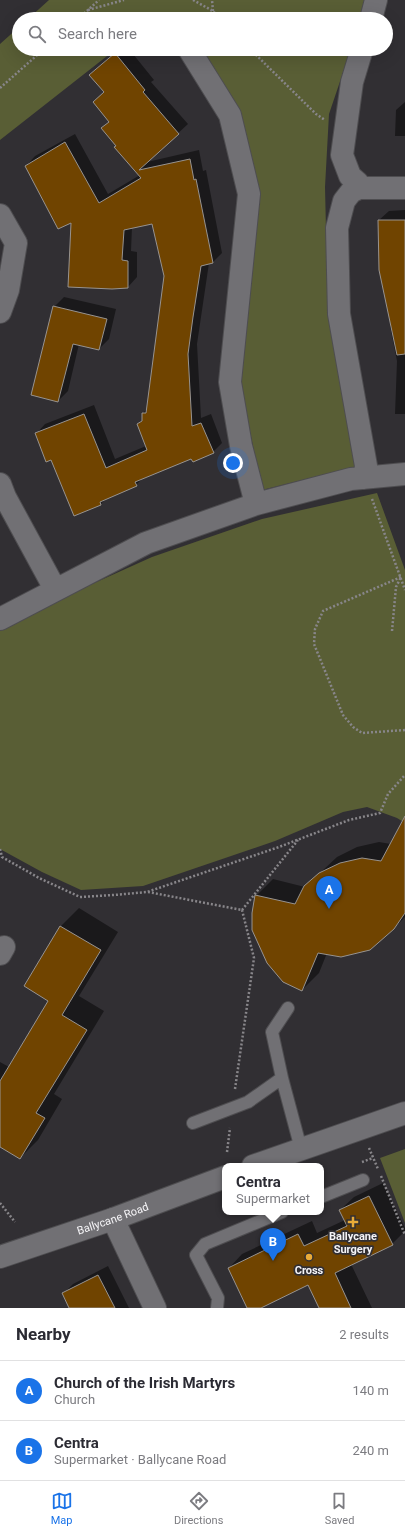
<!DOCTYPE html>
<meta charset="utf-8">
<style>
body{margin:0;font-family:Roboto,sans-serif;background:#f7f7f7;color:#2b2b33}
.you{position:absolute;left:233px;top:463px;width:14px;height:14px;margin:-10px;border:3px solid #fff;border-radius:50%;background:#1a73e8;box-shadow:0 0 0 6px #1a73e833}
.badge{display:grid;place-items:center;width:26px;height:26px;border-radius:50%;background:#1a73e8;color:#fff;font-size:13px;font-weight:700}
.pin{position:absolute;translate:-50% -33px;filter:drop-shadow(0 1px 2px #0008)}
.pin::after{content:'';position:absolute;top:21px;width:14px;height:12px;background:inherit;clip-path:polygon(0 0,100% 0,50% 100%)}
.popup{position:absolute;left:222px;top:1163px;width:102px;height:52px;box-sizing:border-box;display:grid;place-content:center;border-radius:8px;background:#fff;filter:drop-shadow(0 1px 3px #0005);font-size:13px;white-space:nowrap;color:#7c7c81}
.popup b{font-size:15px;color:#2b2b33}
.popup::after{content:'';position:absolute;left:50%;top:100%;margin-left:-8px;border:8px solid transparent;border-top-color:#fff}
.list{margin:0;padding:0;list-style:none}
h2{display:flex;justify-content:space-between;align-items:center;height:52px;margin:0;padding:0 16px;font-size:17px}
h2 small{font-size:13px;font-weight:400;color:#7c7c81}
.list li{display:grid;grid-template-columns:26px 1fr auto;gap:12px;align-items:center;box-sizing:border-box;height:60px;padding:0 16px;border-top:1px solid #e1e1e2}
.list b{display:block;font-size:15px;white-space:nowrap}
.list p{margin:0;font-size:13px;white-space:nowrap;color:#7c7c81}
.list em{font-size:13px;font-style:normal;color:#7c7c81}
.icon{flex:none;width:22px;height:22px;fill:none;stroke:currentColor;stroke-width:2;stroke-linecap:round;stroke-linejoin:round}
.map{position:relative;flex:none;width:405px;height:1308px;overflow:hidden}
.search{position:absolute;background:#fff;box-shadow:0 4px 16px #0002;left:12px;right:12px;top:12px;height:44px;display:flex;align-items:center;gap:10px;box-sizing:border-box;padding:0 14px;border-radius:22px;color:#7c7c81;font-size:15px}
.sheet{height:172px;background:#fff}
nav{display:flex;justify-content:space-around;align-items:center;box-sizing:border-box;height:56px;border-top:1px solid #e1e1e2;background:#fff;font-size:11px;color:#7c7c81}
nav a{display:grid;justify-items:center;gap:2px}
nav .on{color:#1a73e8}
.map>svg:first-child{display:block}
</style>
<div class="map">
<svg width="405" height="1308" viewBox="0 0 405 1308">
<rect width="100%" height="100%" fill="#312f33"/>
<!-- green -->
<path fill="#595e35" d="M49,0h319l-7,19h-199l-3,-3 -5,3h-126z
M19,27v22h97l-116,91v-96z
M186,49h165l-22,65 -4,73 3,128 27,152 -93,23 -22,-107 18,-192z
M377,493l28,77v253l-8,-5 -30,-11 -24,5 -68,29 -132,45 -62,4 -39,-18 -42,-23v-220l61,-31 91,-41 110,-38z
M405,1149v74l-25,-65z"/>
<!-- shadow -->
<path fill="#0007" d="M120,49h9l25,31 -3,2 37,42 -41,38 52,-12 4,21 3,-1 16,83 -9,9 -4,1 -12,81 4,74 10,-4 11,29 -9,9 -21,5 -48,20 -8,8 -30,13 -5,6 -49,-46 -16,-24 9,-10 49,-19 21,54 31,-13 -8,-22 5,-5v-6l4,-4 18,-133 -12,-54 -21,5 -1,24 6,1v25l-9,10 -102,-121 9,-10 40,-22 33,60 32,-19 -23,-29 -7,-25 -5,-30 -14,-16z
M405,102v34h-10l1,-26z
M405,210v204h-10l2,-53 -7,-35 2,-2 -13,-104 10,-9z
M64,297l52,12 -7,30 -10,10 -20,-5 -11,47 -10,10 -4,-94z
M405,823v94l-12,12 -66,24 -8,20 -17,17 -46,-94 17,-17 32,8 32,-30 20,-10 22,-5 12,2z
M79,908l39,24 -39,64 25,15 -50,83 8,5 -24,41 -18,18 -20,-12v-84l9,5 41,-66 -25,-15 36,-60z
M383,1183l22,45v3l-13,13 -41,20 21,44h-52l-11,-24 -50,24h-11l-19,-40 13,-14 70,-33 5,12 28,-13 -5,-10 14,-13z
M108,1266l21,42h-59l-7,-14 10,-10z"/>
<!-- building -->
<path fill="#704400" stroke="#979390" d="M115,53l30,37 -2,2 36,42 -40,36 51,-11 4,21 2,-1 17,84 -12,3 -8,51 -5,37 4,72 9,-3 13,30 -21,9 -2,-3 -56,23 2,4 -37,16 1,3 -27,11 -23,-56 -5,2 -11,-29 49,-19 22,54 41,-18 -10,-26 5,-3v-8h4l18,-137 -12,-52 -28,6 -2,30 6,1v27l-16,1 -44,-2 3,-64 -13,6 -33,-63 40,-24 34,61 42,-25 -27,-31 2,-1 -15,-18 8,-6 -16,-20 11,-10 -15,-17z
M378,220h27v134l-8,1 -18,-85z
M53,306l54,13 -8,31 -26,-6 -15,58 -27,-7z
M405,816v97l-11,16 -24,21 -29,7 -23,-4 -16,38 -19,-9 -16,-19 -15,-33v-17l3,-18 40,9 9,-18 15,-13 21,-10 22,-5 19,3z
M60,926l41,24 -39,65 25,15 -51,83 9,5 -25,41 -20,-12v-66l48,-80 -24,-15z
M369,1196l24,49 -58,28 16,35h-32l-11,-23 -47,23h-14l-19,-40 70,-34 6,12 43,-20 -8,-16z
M98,1275l17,33h-46l-7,-15z"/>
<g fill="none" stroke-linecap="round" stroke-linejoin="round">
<defs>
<path id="service" d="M282,1078l-10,-46 16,-24
M193,1123l55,-21 34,-24 19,71
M321,1197l42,-17
M217,1308l1,-10 -22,-43 9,-11 77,-32"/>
<path id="minor" d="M371,19l5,-19
M189,49l41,66 19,79 -19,188 11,64 15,58
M362,49l-10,33 -10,73 8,21 8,7 1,5 -8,4 -7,9 -7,27 2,86 27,152 -2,12
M359,188h46
M0,215l16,28 -8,47 -8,22
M0,484l5,13 50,92
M0,619l146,-76 110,-39 95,-25 54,-5
M0,954l4,-7
M113,1219l42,89"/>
<g id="secondary">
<path d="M253,1166l152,-53"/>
<path id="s1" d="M0,1257l113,-38 112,-42"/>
</g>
</defs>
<!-- service casing -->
<use href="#service" stroke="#4e4d50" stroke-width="14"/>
<!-- minor casing -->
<use href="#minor" stroke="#4e4d50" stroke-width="24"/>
<!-- secondary casing -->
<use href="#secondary" stroke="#4e4d50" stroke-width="24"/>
<!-- path -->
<path stroke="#88868a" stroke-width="2.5" stroke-dasharray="2 2" stroke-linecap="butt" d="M193,0l20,11 7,8
M88,10l36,-10
M78,19l21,-19
M204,19l9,-8 -1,-11
M250,49l66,65 9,6
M0,88l44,-39
M372,499l33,91
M401,577l-78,34 -8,18 -1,15 29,71 10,12 9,6 43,-3
M392,631l4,-44 5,-10
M0,849l2,8 37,21 41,19 34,-2 33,-3 132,-45 70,-27 31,-7 8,-19 17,-19
M148,892l94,18
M242,910l56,-70
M235,1089l19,-131 -12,-48
M369,1148l9,21
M227,1152l3,-24
M362,1162l11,-4
M381,1176l24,59
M0,1203l15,19"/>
<!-- service -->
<use href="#service" stroke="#717074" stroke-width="12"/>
<!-- minor -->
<use href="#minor" stroke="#717074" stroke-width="22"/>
<!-- secondary -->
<use href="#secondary" stroke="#717074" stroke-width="22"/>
</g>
<!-- markers -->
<g fill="#e9ab38" stroke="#312f33" stroke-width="1.5">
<path d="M351 1216h4v4h4v4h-4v4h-4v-4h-4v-4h4z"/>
<circle cx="309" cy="1257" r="4"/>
</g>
<g text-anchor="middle" stroke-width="3.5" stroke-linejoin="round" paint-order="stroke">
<!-- street labels -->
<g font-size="11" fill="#f5f4f7" stroke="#312f33">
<text dy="4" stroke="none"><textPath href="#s1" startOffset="119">Ballycane Road</textPath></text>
</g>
<!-- poi labels -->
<g font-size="11" font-weight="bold" fill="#f5f4f7" stroke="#312f33">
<text x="353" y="1240">Ballycane<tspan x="353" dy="13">Surgery</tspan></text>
<text x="309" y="1274">Cross</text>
</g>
</g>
</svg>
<div class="you"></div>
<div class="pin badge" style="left:329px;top:909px">A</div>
<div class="pin badge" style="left:273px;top:1261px">B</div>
<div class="popup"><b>Centra</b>Supermarket</div>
<div class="search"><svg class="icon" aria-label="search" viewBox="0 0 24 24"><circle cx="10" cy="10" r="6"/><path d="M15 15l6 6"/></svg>Search here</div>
</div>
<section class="sheet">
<h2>Nearby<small>2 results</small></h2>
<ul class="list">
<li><span class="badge">A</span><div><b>Church of the Irish Martyrs</b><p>Church</p></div><em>140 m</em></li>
<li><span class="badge">B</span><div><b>Centra</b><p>Supermarket · Ballycane Road</p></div><em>240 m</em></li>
</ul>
</section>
<nav>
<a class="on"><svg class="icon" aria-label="map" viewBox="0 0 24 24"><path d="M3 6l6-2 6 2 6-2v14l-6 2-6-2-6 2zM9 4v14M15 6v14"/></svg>Map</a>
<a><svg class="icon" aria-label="directions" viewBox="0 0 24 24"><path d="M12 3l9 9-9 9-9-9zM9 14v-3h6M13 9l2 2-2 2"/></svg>Directions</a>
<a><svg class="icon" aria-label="saved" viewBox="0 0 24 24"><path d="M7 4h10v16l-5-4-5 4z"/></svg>Saved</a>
</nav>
